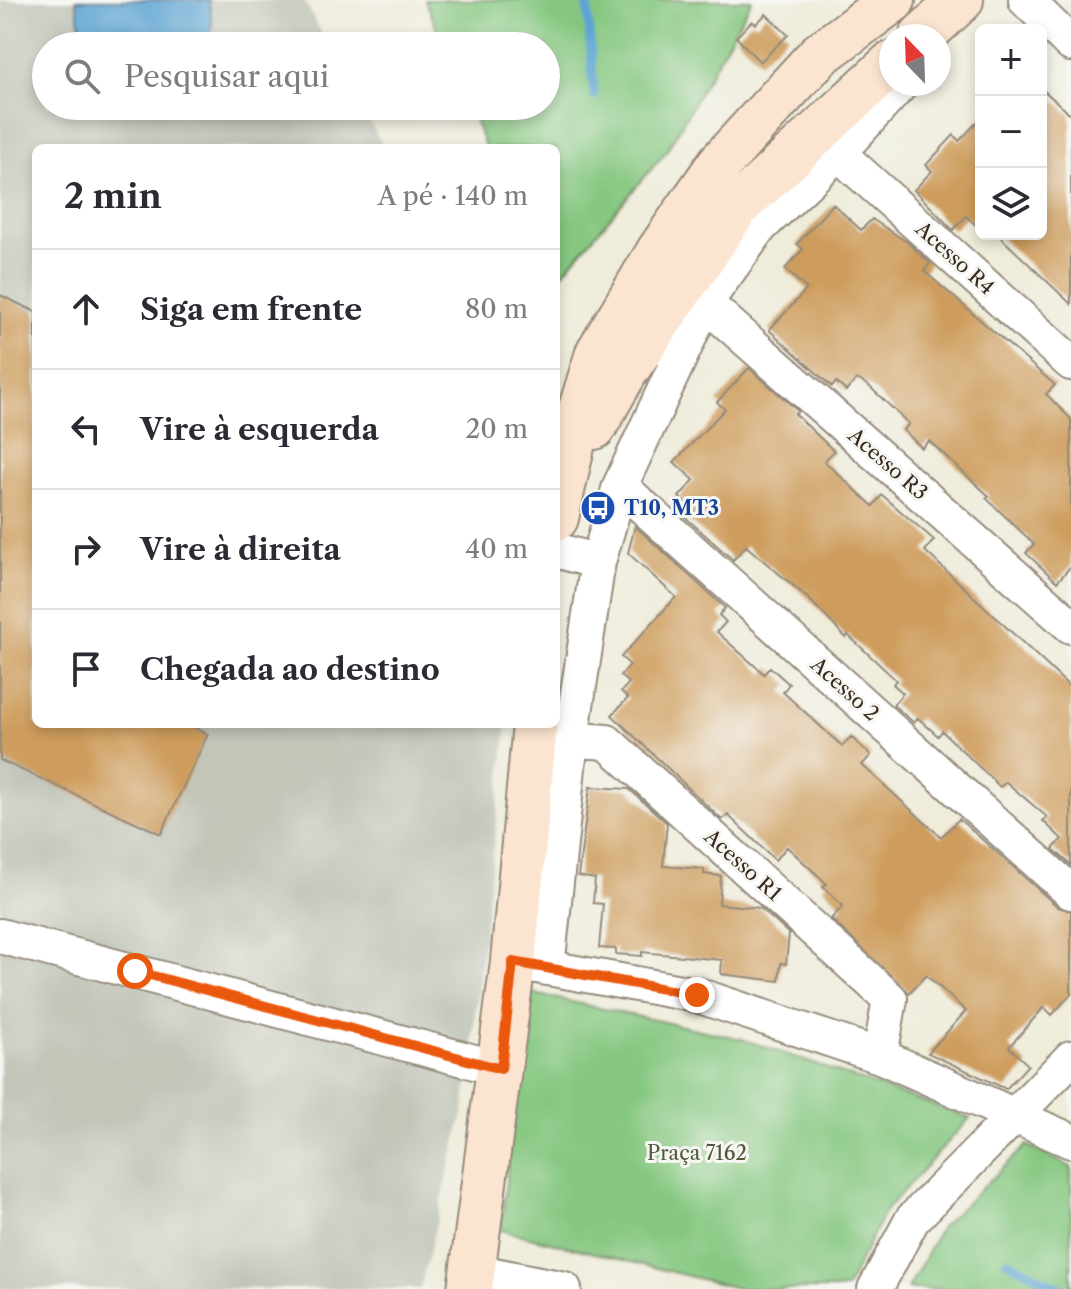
<!DOCTYPE html>
<html lang="pt">
<meta charset="utf-8">
<style>
body{margin:0;font-family:"Libre Caslon Text",serif;background:#f7f7f7;color:#2b2b33}
.controls{position:absolute;right:24px;top:24px;display:grid;overflow:hidden;border-radius:12px;box-shadow:0 4px 12px #0003}
.controls button{width:72px;height:72px;display:grid;place-items:center;padding:0;border:0;border-bottom:2px solid #e1e1e2;background:#fff;color:#2b2b33;font:40px sans-serif}
.compass{position:absolute;left:879px;top:24px;width:72px;height:72px;border-radius:50%;background:#fff;box-shadow:0 4px 12px #0003;rotate:337deg}
.stop{position:absolute;width:24px;height:24px;margin:-18px;border:6px solid #ea580c;border-radius:50%;background:#fff}
.stop.end{background:#ea580c;border-color:#fff;box-shadow:0 2px 8px #0008}
.list{margin:0;padding:0;list-style:none}
h2{display:flex;justify-content:space-between;align-items:center;height:104px;margin:0;padding:0 32px;font-size:34px}
h2 small{font-size:26px;font-weight:400;color:#7c7c81}
.list li{display:grid;grid-template-columns:52px 1fr auto;gap:24px;align-items:center;box-sizing:border-box;height:120px;padding:0 32px;border-top:2px solid #e1e1e2}
.list b{display:block;font-size:30px;white-space:nowrap}
.list em{font-size:26px;font-style:normal;color:#7c7c81}
.icon{flex:none;width:44px;height:44px;fill:none;stroke:currentColor;stroke-width:2;stroke-linecap:round;stroke-linejoin:round}
.map{position:relative;flex:none;width:1071px;height:1289px;overflow:hidden}
.search{position:absolute;background:#fff;box-shadow:0 4px 12px #0003;left:32px;top:32px;width:528px;height:88px;display:flex;align-items:center;gap:20px;box-sizing:border-box;padding:0 28px;border-radius:44px;color:#7c7c81;font-size:30px}
.panel{position:absolute;background:#fff;box-shadow:0 4px 12px #0003;left:32px;top:144px;width:528px;height:584px;border-radius:12px}
.map>svg:first-child{display:block}
</style>
<div class="map">
<svg width="1071" height="1289" viewBox="0 0 1071 1289">
<rect width="100%" height="100%" fill="#f6f6f2"/>
<filter id="ink" filterUnits="userSpaceOnUse"><feTurbulence type="fractalNoise" baseFrequency=".0125" numOctaves="2"/><feDisplacementMap in="SourceGraphic" scale="16" xChannelSelector="R" yChannelSelector="G"/><feConvolveMatrix kernelMatrix="1 2 1 2 8 2 1 2 1" color-interpolation-filters="sRGB"/></filter>
<filter id="wash" filterUnits="userSpaceOnUse"><feTurbulence type="fractalNoise" baseFrequency=".006" numOctaves="4" result="noise"/><feDisplacementMap in="SourceGraphic" scale="32" xChannelSelector="R" yChannelSelector="G"/><feGaussianBlur stdDeviation="1.8" result="paint"/><feColorMatrix in="noise" values="0 0 0 0 0 0 0 0 0 0 0 0 0 0 0 0 0 1.4 0 .05"/><feComposite in="paint" operator="in"/></filter>
<g filter="url(#wash)">
<rect width="100%" height="100%" fill="#efecda"/>
<!-- industrial -->
<path fill="#c2c6b9" d="M0,0h304l24,46h-282v60h315l23,42h-348v576h471l-42,382 -45,183h-420z"/>
<!-- green -->
<path fill="#85c780" stroke="#60784f" stroke-width="2" d="M425,0h327l-86,152 -110,129v-133h-70l-18,-42h78v-60h-102z
M526,992l216,47 228,79 -85,93 -39,78h-105l-240,-59z
M1027,1145l44,22v122h-163l33,-62z"/>
<!-- water -->
<path fill="#5da4d3" stroke="#4c6778" stroke-width="2" d="M76,0h133l3,23 -5,23h-123z"/>
<g fill="none" stroke-linecap="round" stroke-linejoin="round">
<!-- stream -->
<path stroke="#5da4d3" stroke-width="9" d="M587,0l7,95
M1007,1261l55,28"/>
</g>
<g id="blocks">
<!-- building -->
<path fill="#ce9c5c" d="M766,14l22,21 -28,27 -24,-25 16,-16 4,3z
M1041,88l30,27v189l-74,-70h44z
M981,118v112l-15,-14 -13,14 -39,-40 18,-19 -6,-6 28,-30 5,6z
M833,204l28,26 11,-11 35,23 23,21 -6,8 131,114 -9,9 25,25v147l-14,16 -31,-29 8,-9 -48,-46 3,-2 -60,-55 -7,7 -19,-18 6,-6 -40,-38 -12,-7 -11,12 -10,-9 -4,5 -63,-57 38,-41 -22,-20 18,-20 -6,-5z
M0,295l36,17v412h151l21,10 -47,100 -161,-74z
M749,368l49,43 -3,3 39,37 -10,10 49,45 9,-11 52,45 -9,11 146,137v177l-18,-16 9,-10 -19,-18 4,-4 -41,-35 -6,5 -58,-56 -4,5 -20,-18 -4,5 -21,-18 10,-12 -10,-9 3,-4 -48,-45 -2,3 -37,-39 -63,-53 -13,14 -48,-43 7,-8 -13,-12 15,-17 -20,-18 51,-53 -8,-7z
M635,526l90,82 -6,7 7,7 -9,10 47,42 6,-7 19,17 -6,8 59,54 9,-9 20,18 -9,10 79,72 18,-18 99,88 13,4v83l-19,21 -8,-8 -35,40 19,18 -22,24 -78,-36 38,-42 -40,-36 -17,18 -78,-74 12,-13 -20,-19 4,-3 -40,-37 -12,13 -47,-45 -6,5 -110,-105 16,-17 -7,-6 8,-9 -9,-7 10,-11 -9,-8 55,-60 -48,-44z
M590,787l39,2 38,34 -4,43 41,3v5l17,2 -2,28 41,4 29,26 -3,30 -5,-1 -2,18 -58,-7 1,-14 -80,-8v4l-26,-2v-5l-17,-1 4,-44 -10,-1 2,-24 -17,-3z"/>
</g>
</g>
<g filter="url(#ink)">
<use href="#blocks" fill-opacity="0" stroke="#958b7c" stroke-width="2"/>
<g fill="none" stroke-linecap="round" stroke-linejoin="round">
<defs>
<path id="street" d="M1026,0l45,44
M838,153l233,210
M705,303l366,323
M620,486l451,406
M556,550l42,12
M550,738l57,4 283,257 -10,57
M0,936l501,133
M526,964l171,31 183,61 191,85
M547,968l24,-229 27,-177 22,-76 85,-183 55,-76 78,-74 63,-69
M474,1271l90,18
M875,1289l37,-69 159,-162"/>
<path id="secondary" d="M922,36l39,-36
M594,427l31,-55 112,-165 154,-143
M556,518l23,-103 19,-62 61,-102 61,-88 99,-108 74,-55
M470,1289l43,-327 22,-238"/>
</defs>
<!-- street casing -->
<use href="#street" stroke="#958b7c" stroke-width="38"/>
<!-- secondary casing -->
<use href="#secondary" stroke="#958b7c" stroke-width="48"/>
<!-- street -->
<use href="#street" stroke="#fff" stroke-width="34"/>
<!-- secondary -->
<use href="#secondary" stroke="#fce5d0" stroke-width="44"/>
</g>
</g>
<g fill="none" stroke-linecap="round" stroke-linejoin="round" filter="url(#ink)">
<!-- route -->
<path stroke="#ea580c" stroke-width="10" d="M135,971l366,98 12,-107 184,33"/>
</g>
<!-- icons -->
<defs>
<symbol id="bus-disc" viewBox="-11 -11 22 22"><circle r="9.5" fill="#1a4fb4" stroke="#f6f6f2"/><path d="M-5-6H5V4H4V6H2V4H-2V6H-4V4H-5ZM-3.5-4V0h7V-4ZM-3.5 1.2v1.5H-2V1.2ZM2 1.2v1.5H3.5V1.2Z" fill="#fff"/></symbol>
</defs>
<g fill-rule="evenodd">
<use href="#bus-disc" x="578" y="488" width="40" height="40"/>
</g>
<g text-anchor="middle" stroke-width="6" stroke-linejoin="round" paint-order="stroke">
<!-- street labels -->
<g font-size="20" fill="#3b2a1e" stroke="#f6f6f2">
<text transform="translate(955 258) rotate(42)" y="7">Acesso R4</text>
<text transform="translate(888 464) rotate(41)" y="7">Acesso R3</text>
<text transform="translate(845 689) rotate(42)" y="7">Acesso 2</text>
<text transform="translate(743 865) rotate(42)" y="7">Acesso R1</text>
</g>
<!-- transit labels -->
<g font-size="20" font-weight="bold" fill="#164399" stroke="#f6f6f2" text-anchor="start">
<text x="624" y="515">T10, MT3</text>
</g>
<!-- park labels -->
<g font-size="20" fill="#51593b" stroke="#f6f6f2">
<text x="697" y="1160">Praça 7162</text>
</g>
</g>
</svg>
<div class="controls">
<button>+</button>
<button>−</button>
<button><svg class="icon" aria-label="layers" viewBox="0 0 24 24"><path d="M12 4l9 5-9 5-9-5zM3 14l9 5 9-5"/></svg></button>
</div>
<svg class="compass" viewBox="-18 -18 36 36"><path d="M0-13l5 13h-10z" fill="#e53935"/><path d="M0 13l5-13h-10z" fill="#7c7c81"/></svg>
<div class="stop" style="left:135px;top:971px"></div>
<div class="stop end" style="left:697px;top:995px"></div>
<div class="search"><svg class="icon" aria-label="search" viewBox="0 0 24 24"><circle cx="10" cy="10" r="6"/><path d="M15 15l6 6"/></svg>Pesquisar aqui</div>
<section class="panel">
<h2>2 min<small>A pé · 140 m</small></h2>
<ul class="list">
<li><svg class="icon" aria-label="ahead" viewBox="0 0 24 24"><path d="M12 20V5M6 11l6-6 6 6"/></svg><div><b>Siga em frente</b></div><em>80 m</em></li>
<li><svg class="icon" aria-label="left" viewBox="0 0 24 24"><path d="M17 20v-9H6M10 6l-5 5 5 5"/></svg><div><b>Vire à esquerda</b></div><em>20 m</em></li>
<li><svg class="icon" aria-label="right" viewBox="0 0 24 24"><path d="M7 20v-9h11M14 6l5 5-5 5"/></svg><div><b>Vire à direita</b></div><em>40 m</em></li>
<li><svg class="icon" aria-label="arrive" viewBox="0 0 24 24"><path d="M6 21V4h12l-3 4 3 4H6"/></svg><div><b>Chegada ao destino</b></div></li>
</ul>
</section>
</div>
